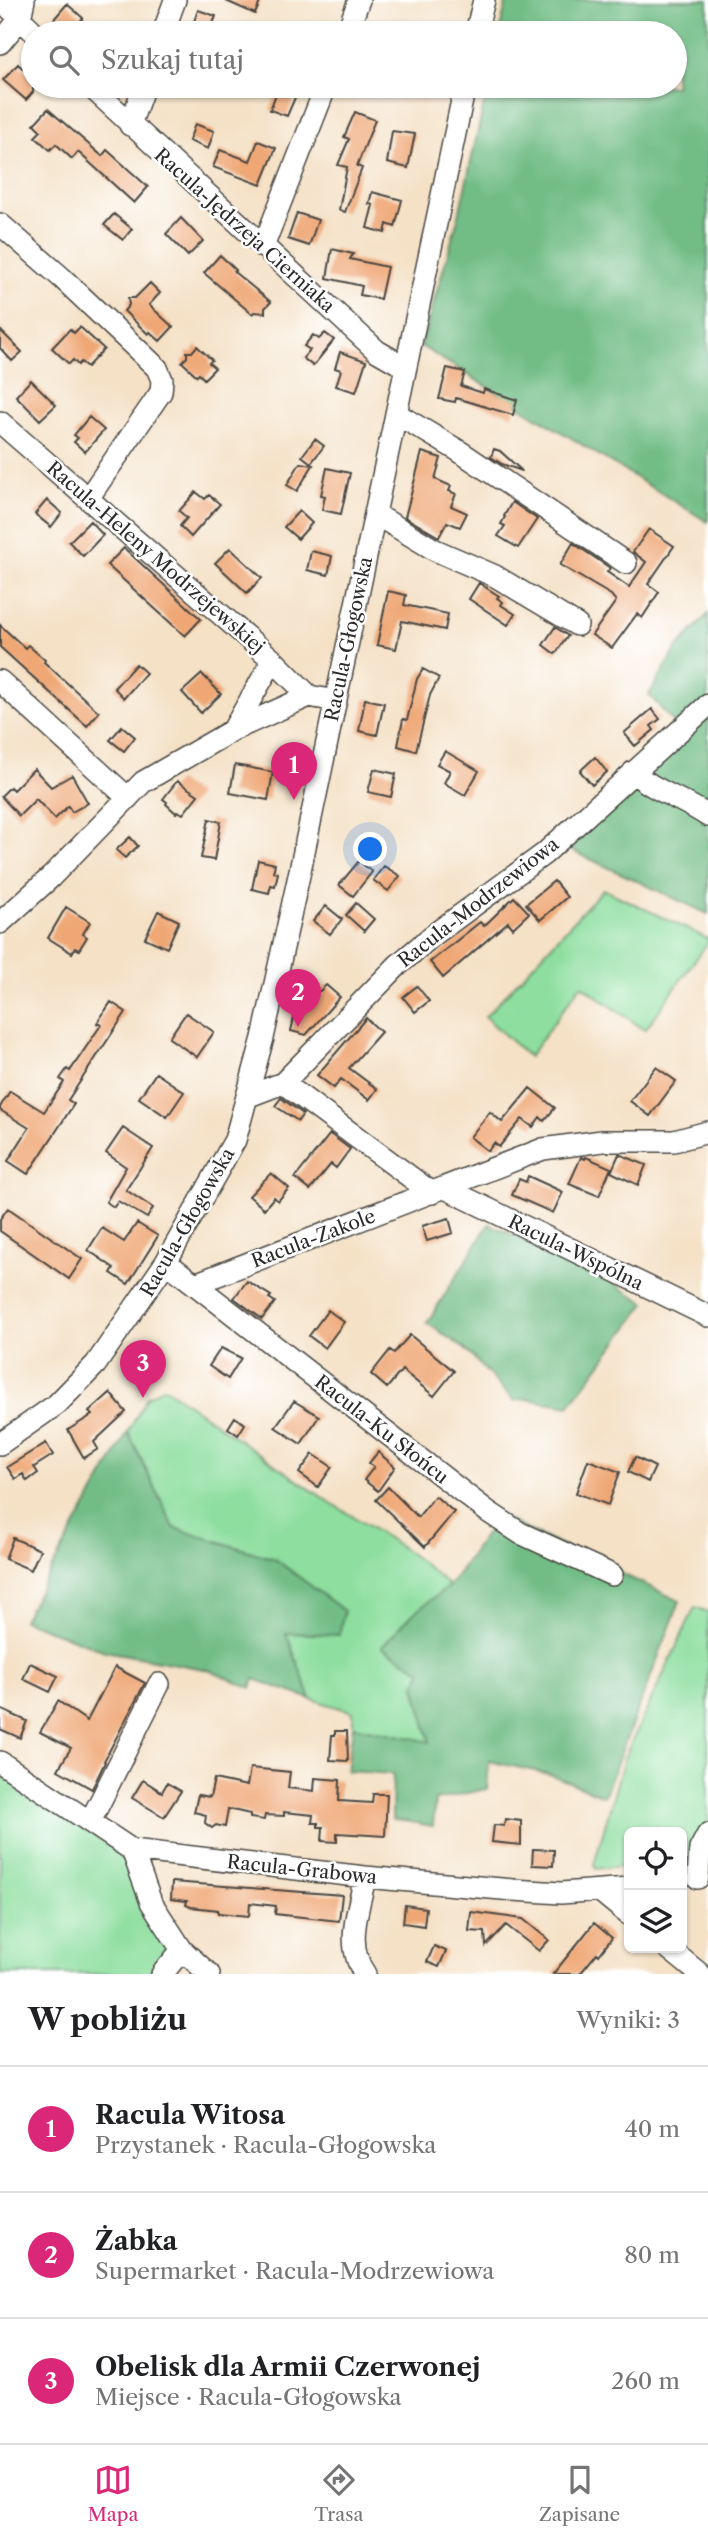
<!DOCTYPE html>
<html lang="pl">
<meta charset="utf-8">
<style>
body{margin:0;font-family:"Libre Caslon Text",serif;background:#f6f6f6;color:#202124}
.controls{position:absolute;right:21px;bottom:21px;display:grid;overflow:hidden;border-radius:10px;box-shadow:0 2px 5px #0004}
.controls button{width:63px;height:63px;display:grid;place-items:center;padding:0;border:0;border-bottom:2px solid #e0e0e0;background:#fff;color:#202124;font:35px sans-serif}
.you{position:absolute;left:371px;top:850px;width:24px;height:24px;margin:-18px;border:5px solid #fff;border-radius:50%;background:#1a73e8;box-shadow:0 0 0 10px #1a73e833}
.badge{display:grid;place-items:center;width:46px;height:46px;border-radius:50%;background:#db2777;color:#fff;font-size:23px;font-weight:700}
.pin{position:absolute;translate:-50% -58px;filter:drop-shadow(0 2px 4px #0008)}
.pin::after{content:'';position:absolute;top:37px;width:24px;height:21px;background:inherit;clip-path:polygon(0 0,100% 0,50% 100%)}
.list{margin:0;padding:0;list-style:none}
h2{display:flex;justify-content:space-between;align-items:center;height:91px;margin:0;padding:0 28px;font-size:30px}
h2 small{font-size:23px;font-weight:400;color:#757577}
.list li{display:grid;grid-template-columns:46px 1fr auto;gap:21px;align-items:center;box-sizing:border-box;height:126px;padding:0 28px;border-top:2px solid #e0e0e0}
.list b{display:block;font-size:26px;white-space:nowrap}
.list p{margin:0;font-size:23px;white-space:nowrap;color:#757577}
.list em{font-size:23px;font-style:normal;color:#757577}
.icon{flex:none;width:38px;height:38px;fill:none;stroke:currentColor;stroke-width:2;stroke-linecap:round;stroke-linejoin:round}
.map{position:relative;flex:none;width:708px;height:1974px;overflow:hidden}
.search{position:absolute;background:#fff;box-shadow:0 2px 5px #0004;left:21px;right:21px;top:21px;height:77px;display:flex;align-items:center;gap:18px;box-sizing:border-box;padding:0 24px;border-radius:38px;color:#757577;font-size:26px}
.sheet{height:469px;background:#fff}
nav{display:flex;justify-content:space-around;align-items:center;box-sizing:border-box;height:98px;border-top:2px solid #e0e0e0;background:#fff;font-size:19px;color:#757577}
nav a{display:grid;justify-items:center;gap:4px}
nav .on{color:#db2777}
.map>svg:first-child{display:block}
</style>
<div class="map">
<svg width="708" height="1974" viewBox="0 0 708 1974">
<rect width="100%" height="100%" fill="#fff"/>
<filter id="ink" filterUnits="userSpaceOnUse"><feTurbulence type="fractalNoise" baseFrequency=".0143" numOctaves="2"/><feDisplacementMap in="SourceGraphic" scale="14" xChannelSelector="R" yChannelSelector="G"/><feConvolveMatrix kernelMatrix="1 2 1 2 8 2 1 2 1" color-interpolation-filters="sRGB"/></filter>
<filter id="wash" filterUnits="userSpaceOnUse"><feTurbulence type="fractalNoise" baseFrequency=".00686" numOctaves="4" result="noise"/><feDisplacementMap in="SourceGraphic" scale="28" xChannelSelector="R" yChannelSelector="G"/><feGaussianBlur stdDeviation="1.57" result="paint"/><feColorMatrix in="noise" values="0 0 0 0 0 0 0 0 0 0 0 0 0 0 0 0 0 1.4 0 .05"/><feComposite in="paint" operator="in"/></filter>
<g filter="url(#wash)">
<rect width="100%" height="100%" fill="#f4e1c6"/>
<!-- green -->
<path fill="#8dde9f" stroke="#5c8465" stroke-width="2" d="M603,889l105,50v3l-63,88 -64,-45 -52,72 -44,-40z
M164,1387c53,37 105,74 158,110 43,28 90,53 127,89l-40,31 13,54 -7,15 15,56 -77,-16v-14l-42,-13 -25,-66 -11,-74 -101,-31 -46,-96 19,-35z
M695,1607l13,5v244l-26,3v-27h-53v33l-33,4 -2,-4 30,-107z
M0,1775l63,38 62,43 43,98 -15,20h-153z"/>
<!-- forest -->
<path fill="#72bd86" stroke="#4e7458" stroke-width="2" d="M507,0h201v522l-287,-176 38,-131 29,-129h187v-53h-176z
M708,614v92l-27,25 -32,-36 28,-47z
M708,717v197l-144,-67z
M489,1224l111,48 22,17 24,14 -77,103 -43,-7 -12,2 -49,-52 -38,-26z
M128,1432l46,96 101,31 69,52 -5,24 -53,-2 25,66 -57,-20 -3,9 -42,-18 -104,-19 -82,-31z
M498,1516l182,85 -76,195 -55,-22 -60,-13 -2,28 -52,11 -2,26 -41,-7 1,-45 -46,-3 6,-45 77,16 -15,-56 7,-15 -40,-24 27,-30 40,-31z"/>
<g id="blocks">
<!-- building -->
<path fill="#efa776" d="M224,0h37l-6,14z
M67,4l16,14 -13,15 -16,-14z
M198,10l18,6 -7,17h-19z
M18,64l15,14v14l-7,8 -23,-20z
M279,86h21l-13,30 -17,-6z
M48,109l54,47 5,-6 41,37 -14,16 -56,-51 -6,7 -16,-15 -6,6 -15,-13 6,-6 -7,-7z
M355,112l20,8 -18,46 5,2 -17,44 -6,-2 8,-43 -9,-2 11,-26 -5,-2z
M195,124l19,7 -6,18 -19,-8z
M392,131l23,3 -7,34 -21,-5z
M258,141l18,7 -15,37 -48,-18 7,-17 30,11z
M372,192l30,8 -7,27 -8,-3 -2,9 -18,-5 6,-23 -4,-1z
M297,213l21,7 -9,26 -21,-7z
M114,214l18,15 -9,11 -19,-15z
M181,218l22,23 -15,15 -22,-22z
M332,249l21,5 -3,5 37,8 -7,32 -20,-4 2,-9 -35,-8z
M220,255l16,15 -2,2 37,30 -6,6v5l-11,-1 -2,2 -48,-41z
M150,283l10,10 -11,12 24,22 -13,14 -10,-9 -2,2 -24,-23 5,-6 -1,-7h7z
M80,327l24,22 -17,18 -6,-5 -3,3 -5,-5 -4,4 -17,-16 18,-19 4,4z
M0,330l22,22 -10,9 -12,-13z
M325,333l9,7 -21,26 -10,-8 7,-8 -6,-4 9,-11 6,4z
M197,346l15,14 -3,3 6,5 -11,11 -5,-5 -2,2 -15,-14 5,-5v-5h5z
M340,352l26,9 -10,31 -20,-6 5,-16 -6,-2z
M447,368l18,4 -4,14 22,7 1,-4 33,11 -4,15 -57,-17 -1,4 -16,-3z
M31,380l25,25 -16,15 -24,-24z
M89,417l15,13 -19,22 -11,-10 4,-4 -4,-3z
M315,439l9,7 -13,17 -9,-7z
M494,449l6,2 22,20 -20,-7 -11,-7z
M422,452l19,6 -6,21 16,7 -2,5 7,3 -5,12 16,7 -7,14 -13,-5 -8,15 -34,-20z
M300,463l13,2 -16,26 -10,-6z
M327,468l23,5 -9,41 -19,-4 3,-14 -4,-1z
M196,492l9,7 4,-4 11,9 -29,33 -11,-11 7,-8 -8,-7z
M47,500l15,13 -11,14 -16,-13z
M512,502l25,17 -19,29 -20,-12 7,-10 -4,-2 4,-7 -1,-1z
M299,511l13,12 -14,16 -14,-12z
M90,521l13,14 -20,21 -14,-14z
M649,529l25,17 -26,38 11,8 -17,26 -5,-4 -25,34 -20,-13 24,-34 -5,-6 -51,-30 13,-22 37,25 -3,4 22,15 17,-25 -13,-10z
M124,548l77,71 -16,17 -78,-71z
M230,548l32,30 -15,15 -32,-30z
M311,551l21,5 -4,19 -21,-5z
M479,583l20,13 -2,2 6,4 -2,3 14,9 -7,11 -39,-26z
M388,591l18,4 -2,10 44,9 -3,16 -43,-9 -6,28 -19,-4z
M0,625l25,23 3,-3 17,15 -1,2 55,50 -12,14 -87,-79z
M555,627l13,9 -13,18 -12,-9z
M136,664l10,9 -22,25 -10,-10z
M423,669l16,9 -9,17 -14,56 -18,-5 5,-27 4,1 10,-41z
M202,674l19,20 -20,19 -19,-21z
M365,699l19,4 -7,32 -18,-4z
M652,709l8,10 -9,7 3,4 -19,16 -11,-13z
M122,726l13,11 -11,14 -14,-11z
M445,751l34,20 -14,24 -21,-12 6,-12 -13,-7z
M595,757l12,15 -15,13 -12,-14z
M235,765l38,7 -5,28 -38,-7z
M34,769l17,18 21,-12 16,28 -16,9 -4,-6 -13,13 -19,-20 -17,17 -18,-20 9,-9 3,3z
M374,769l22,5 -5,23 -23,-5z
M177,781l21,14 -15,19 -5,-3 -2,2 -10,-9 1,-2 -4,-3z
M209,819l12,3 -7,38 -13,-2z
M130,837l8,9 -13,12 -9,-8z
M258,860l17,4 -2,8 5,1 -3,13 -4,-1 -2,8 -17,-4z
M359,861l13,11 -19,24 -14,-11z
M384,866l16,10 -12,15 -15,-11z
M554,881l13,16 -27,23 -14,-16z
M514,897l15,16 -16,15 -5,-6 -65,56 -13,-16 50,-40 4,4z
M356,903l18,16 -10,12 -18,-16z
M326,906l16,13 -12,15 -17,-13z
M66,907l24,15 -7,12 4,3 -8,13 -4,-2 -3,5 -24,-15z
M158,911l21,10 -12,27 -22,-10z
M326,985l14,12 -34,38 -15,-4 10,-44 19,4z
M417,986l12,15 -14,11 -12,-15z
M111,1002l15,10 -58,88 6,4 -46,70 -20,-13 21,-33 -29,-18v-3l10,-16 34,21 20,-30 -4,-3 7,-10 3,2 31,-46 -4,-2z
M186,1013l28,19 -17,25 -28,-19z
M366,1018l15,14 -32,36 28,21 -8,11 -28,-21 -7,9 -17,-13z
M656,1067l20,14 -26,35 -20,-15z
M156,1073l28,19 -17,25 -28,-19z
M530,1088l25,20 -11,13 -4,-4 -7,10 -11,-8 -23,28 -5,-4 -6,8 -18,-14 20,-25 12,10z
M281,1098l22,16 -5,7 -23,-15z
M123,1128l30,20 -27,42 27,18 -6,10 -29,-17 -4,6 -8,-5 20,-35 -20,-14z
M330,1134l20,15 -14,19 -5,-4 -21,26 -15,-12z
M619,1154l27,11 -8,20 -27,-13z
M581,1157l4,2 1,-2 25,11 -12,28 -30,-12z
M271,1173l18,15 -11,13 -4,-4 -10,12 -15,-13z
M528,1176l35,16 -10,21 -41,-18 7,-16 7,3z
M8,1208l74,51 -13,20 -69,-48v-12z
M449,1218l4,15 -26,8 -5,-15z
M137,1223l21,13 -30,48 -17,-11 3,-5 -26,-18 14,-22 22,14z
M247,1281l24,15 -2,2 6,4 -13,17 -28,-21z
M328,1310l16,12 -19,26 -16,-12z
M410,1335l44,36 -20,25 -32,-26 -15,18 -16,-14 19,-24 4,3z
M221,1348l20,10 -13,21 -19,-13z
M149,1355l9,7 -12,15 -9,-7z
M110,1393l16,19 -32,30 4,7 -14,9 -16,-28 24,-15 -3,-3z
M294,1401l25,15 -18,28 -26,-17z
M235,1417l10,7 -7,11 -10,-7z
M46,1443l7,12 -19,12 4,6 -11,8 -4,-7 -8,5 -8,-12z
M378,1452l17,15 -17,24 -14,-11 10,-13 -5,-4z
M313,1454l19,13 -14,20 -19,-14z
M635,1457l20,10 -7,15 -20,-10z
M588,1460l32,12 -12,33 -32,-12z
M388,1487l30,30 17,-21 19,16 -29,35 -49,-47z
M13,1538l27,12 -9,20 -26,-11z
M30,1663l28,13 -8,16 -27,-13z
M115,1667l30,16 -41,78 1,1 -13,27 -34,-19 13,-22 -31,-16 18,-31 29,20z
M0,1709l27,12 -7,17 -20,-9z
M335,1731h12l1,30 -18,-1 2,-25h3z
M250,1768l40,4 -2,16 26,3 1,-13 25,2 -1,21 33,2 1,-9h14l-2,42 -48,-3v9l-15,-1 1,-14h-5v-4h-6l1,-8 -29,-3v4l-19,-1 -1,5 -14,-2v-4l-22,-5 -3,18 -9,-2 -4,3 -7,-5 1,-8 -12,-3 4,-17 12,2 4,-18 33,7z
M143,1780l19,12 5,-9 14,8 -17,26 -32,-19z
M505,1819l16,2v24l-29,-3 2,-17 10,1z
M533,1849l21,1 -1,16 -21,-1z
M172,1882l170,13 -3,26 -64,-7 1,-8 -26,-3 -1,13 -31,-3v-3l-27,-3 -5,-2 1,-4 -16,-2z
M405,1905l21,3 -2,18 -21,-3z
M471,1912l52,7 26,21 -10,11 -33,-26 -20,21 -1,-14 -16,-1z
M594,1923l18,15 -13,17 -2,-2 -17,21h-27z
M434,1946l12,5 -7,16 -12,-5z"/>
</g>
</g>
<g filter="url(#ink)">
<use href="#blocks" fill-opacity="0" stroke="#494642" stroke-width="2"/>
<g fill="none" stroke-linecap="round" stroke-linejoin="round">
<defs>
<path id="minor" d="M1,0l34,33
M163,33l12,-33
M347,33l12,-33
M476,33l8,-33
M0,43l20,-24 4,-19
M90,86l287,265 28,16
M130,125l14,-39
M0,224l62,54 95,90 5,12 -1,12 -72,105
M263,247l63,-161
M397,414l62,37 167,112
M0,422l273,238 36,36
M375,514l60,36 60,26 82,49
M0,681l128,117
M233,730l40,-70
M633,772c21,19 50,27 75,44
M0,923l51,-46 92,-95 90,-52 76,-34 27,5
M283,1083l149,110
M249,1096l34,-13 115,-118 34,-29 112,-82 164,-149
M445,1188l263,128
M166,1262l321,249 33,22 92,42
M195,1284l348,-135 59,-8h72l34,-9
M0,1444l57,-40 39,-40 70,-102 69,-122 28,-102 35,-158 167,-794
M0,1762l132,88 233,27 148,13 48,3 68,-5
M90,1822l69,-138
M132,1850l19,52 31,48 27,24
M365,1877c-6,32 -21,68 0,97
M698,1878l2,-29 8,-15
M601,1892l28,23
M668,1948l32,26
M162,1974l20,-24"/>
</defs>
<!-- minor casing -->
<use href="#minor" stroke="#494642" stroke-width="24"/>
<!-- minor -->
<use href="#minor" stroke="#fff" stroke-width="21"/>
</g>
</g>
<g text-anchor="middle" stroke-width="5" stroke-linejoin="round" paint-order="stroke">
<!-- street labels -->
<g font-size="19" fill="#2b2b2b" stroke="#fff">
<text transform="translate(245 230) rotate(42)" y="7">Racula-Jędrzeja Cierniaka</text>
<text transform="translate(156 557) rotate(41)" y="7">Racula-Heleny Modrzejewskiej</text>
<text transform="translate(348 639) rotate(-78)" y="7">Racula-Głogowska</text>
<text transform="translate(478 902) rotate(-38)" y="7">Racula-Modrzewiowa</text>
<text transform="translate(187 1222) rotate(-60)" y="7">Racula-Głogowska</text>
<text transform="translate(313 1238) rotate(-21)" y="7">Racula-Zakole</text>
<text transform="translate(576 1252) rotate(26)" y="7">Racula-Wspólna</text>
<text transform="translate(382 1429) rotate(38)" y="7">Racula-Ku Słońcu</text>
<text transform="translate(302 1869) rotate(6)" y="7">Racula-Grabowa</text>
</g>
</g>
</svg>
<div class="controls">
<button><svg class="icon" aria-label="locate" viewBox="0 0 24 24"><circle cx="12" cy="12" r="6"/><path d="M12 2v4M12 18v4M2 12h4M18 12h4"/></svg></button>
<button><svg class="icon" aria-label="layers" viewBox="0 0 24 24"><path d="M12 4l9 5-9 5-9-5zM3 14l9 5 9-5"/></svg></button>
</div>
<div class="you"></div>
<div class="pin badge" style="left:294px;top:800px">1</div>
<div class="pin badge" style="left:298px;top:1027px">2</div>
<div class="pin badge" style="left:143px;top:1398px">3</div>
<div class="search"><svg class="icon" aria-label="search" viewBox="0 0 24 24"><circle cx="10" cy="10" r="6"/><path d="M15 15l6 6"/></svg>Szukaj tutaj</div>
</div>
<section class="sheet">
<h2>W pobliżu<small>Wyniki: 3</small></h2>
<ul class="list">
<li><span class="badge">1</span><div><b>Racula Witosa</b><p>Przystanek · Racula-Głogowska</p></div><em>40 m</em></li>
<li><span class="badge">2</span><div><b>Żabka</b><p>Supermarket · Racula-Modrzewiowa</p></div><em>80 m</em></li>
<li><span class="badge">3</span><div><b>Obelisk dla Armii Czerwonej</b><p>Miejsce · Racula-Głogowska</p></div><em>260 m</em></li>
</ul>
</section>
<nav>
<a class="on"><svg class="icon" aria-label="map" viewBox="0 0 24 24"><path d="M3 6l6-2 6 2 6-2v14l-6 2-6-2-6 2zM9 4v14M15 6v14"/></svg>Mapa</a>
<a><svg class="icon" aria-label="directions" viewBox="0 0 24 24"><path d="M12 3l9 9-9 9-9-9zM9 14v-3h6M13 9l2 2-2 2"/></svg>Trasa</a>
<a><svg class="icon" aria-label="saved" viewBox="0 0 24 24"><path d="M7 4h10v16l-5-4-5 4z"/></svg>Zapisane</a>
</nav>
